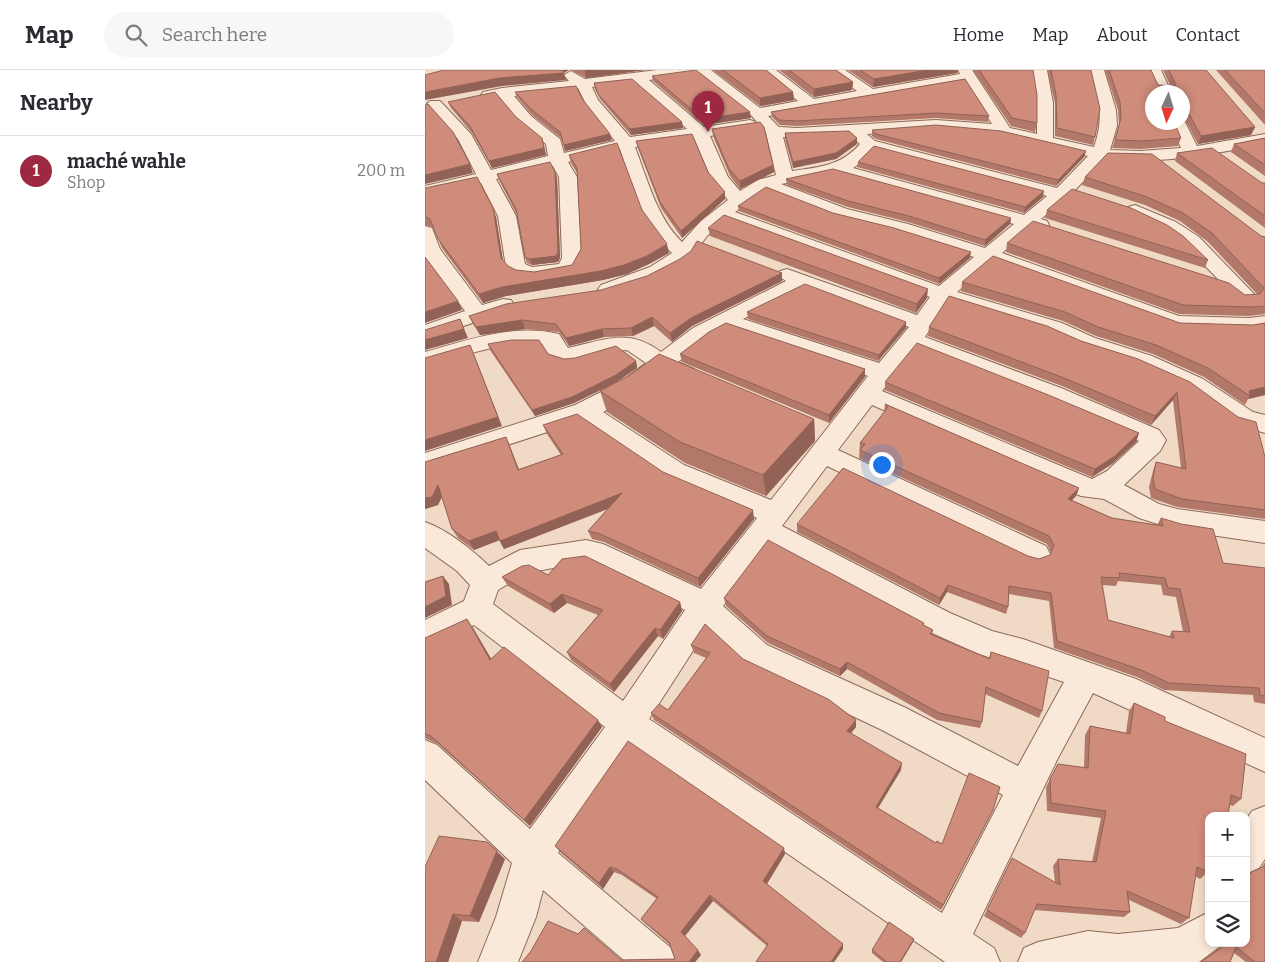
<!DOCTYPE html>
<meta charset="utf-8">
<style>
body{margin:0;font-family:Bitter,serif;background:#f7f7f7;color:#2b2b33}
.controls{position:absolute;right:15px;bottom:15px;display:grid;overflow:hidden;border-radius:10px;box-shadow:0 2px 8px #0003}
.controls button{width:45px;height:45px;display:grid;place-items:center;padding:0;border:0;border-bottom:1px solid #e1e1e2;background:#fff;color:#2b2b33;font:25px sans-serif}
.compass{position:absolute;left:720px;top:15px;width:45px;height:45px;border-radius:50%;background:#fff;box-shadow:0 2px 8px #0003;rotate:184deg}
.you{position:absolute;left:456px;top:394px;width:18px;height:18px;margin:-12px;border:4px solid #fff;border-radius:50%;background:#1a73e8;box-shadow:0 0 0 8px #1a73e833}
.badge{display:grid;place-items:center;width:32px;height:32px;border-radius:50%;background:#9c2941;color:#fff;font-size:16px;font-weight:700}
.pin{position:absolute;translate:-50% -41px;filter:drop-shadow(0 1px 2px #0008)}
.pin::after{content:'';position:absolute;top:26px;width:18px;height:15px;background:inherit;clip-path:polygon(0 0,100% 0,50% 100%)}
.list{margin:0;padding:0;list-style:none}
h2{display:flex;justify-content:space-between;align-items:center;height:65px;margin:0;padding:0 20px;font-size:21px}
h2 small{font-size:16px;font-weight:400;color:#7c7c81}
.list li{display:grid;grid-template-columns:32px 1fr auto;gap:15px;align-items:center;box-sizing:border-box;height:70px;padding:0 20px;border-top:1px solid #e1e1e2}
.list b{display:block;font-size:19px;white-space:nowrap}
.list p{margin:0;font-size:16px;white-space:nowrap;color:#7c7c81}
.list em{font-size:16px;font-style:normal;color:#7c7c81}
.icon{flex:none;width:28px;height:28px;fill:none;stroke:currentColor;stroke-width:2;stroke-linecap:round;stroke-linejoin:round}
.map{position:relative;flex:none;width:840px;height:892px;overflow:hidden}
header{display:flex;align-items:center;gap:30px;box-sizing:border-box;height:70px;padding:0 25px;background:#fff;border-bottom:1px solid #e1e1e2}
header strong{font-size:24px}
nav{display:flex;gap:28px;margin-inline-start:auto;font-size:18px}
.search{width:350px;height:45px;background:#f7f7f7;display:flex;align-items:center;gap:12px;box-sizing:border-box;padding:0 18px;border-radius:28px;color:#7c7c81;font-size:19px}
main{display:flex}
aside{flex:1;background:#fff}
.map>svg:first-child{display:block}
</style>
<header>
<strong>Map</strong>
<div class="search"><svg class="icon" aria-label="search" viewBox="0 0 24 24"><circle cx="10" cy="10" r="6"/><path d="M15 15l6 6"/></svg>Search here</div>
<nav><a>Home</a><a>Map</a><a>About</a><a>Contact</a></nav>
</header>
<main>
<aside>
<h2>Nearby<small></small></h2>
<ul class="list">
<li><span class="badge">1</span><div><b>maché wahle</b><p>Shop</p></div><em>200 m</em></li>
</ul>
</aside>
<div class="map">
<svg width="840" height="892" viewBox="0 0 840 892">
<rect width="100%" height="100%" fill="#f0dac5"/>
<g fill="none" stroke-linecap="round" stroke-linejoin="round">
<defs>
<path id="street" d="M232,0h54l49,38 38,-7 -38,-31h16l38,29 43,-8 -28,-21h16l28,19 87,-15 -2,-4h14l38,58 27,6v-31l-4,-33h14l6,33v35l41,9c11,-32 4,-45 -4,-77h14l12,40 1,16 -7,24 30,1 41,-3 -11,-26h13v-4l14,28 68,-12v10c-53,10 -106,21 -160,15l-32,33 -32,27 6,2 2,4 -2,4 -7,2 -9,-3 -29,25 177,63 70,2 16,-2v14l-16,2 -72,-2 -186,-67 -34,29 105,31 33,15 57,18 51,23 50,33 12,3v18l-30,-9 -48,-35 -51,-23 -57,-18 -33,-15 -99,-31 -22,35 136,51 98,42 7,10 -6,11 -36,34 35,19 18,5 88,12v22l-88,-13 -38,-12 -35,-19 -23,-3 -209,-91 -34,45 208,96 4,8 -4,8 -10,3 -10,-3 -199,-96 -45,60 168,87 42,18 31,8 113,40 129,59v34l-172,-79 -35,65 -85,176 21,14 6,14h-55l-314,-216 -73,107 113,95 6,14h-51l-83,-72 -7,27 -18,45h-40l18,-45 16,-54 -87,-83v-40l12,5 93,84 75,-102 -131,-102 -49,23v-28l39,-19 6,-16 -13,-14 -32,-23v-26c23,8 46,27 64,44l31,-16 66,-10 17,4 98,45 56,-71 -91,-39 -85,-58 -156,51v-19l150,-48 44,-22 27,-20 -19,-13 -13,1 -47,12 -16,-5 -9,-14c-38,-4 -80,13 -117,22v-14c43,-12 90,-29 134,-18l9,14c36,-8 61,-21 93,4l32,-24 93,-47 -9,-6 3,-4 7,-2 130,46 13,-18 -206,-76 -17,15 -16,22 -9,7 -27,15 -40,13 -7,2 -7,-2 -3,-4 3,-4 49,-18 22,-14c-29,-27 -40,-67 -52,-104l-52,13 9,15 5,81 -9,15c-19,5 -54,13 -67,-6l-8,-51 -17,-33 -56,13v-10l51,-12 -18,-35 -31,-35 3,-3h10l31,33 20,36 57,-14 -2,-12 -27,-22 -20,-24h-16l-2,-3 2,-3 19,-4 67,-7 -5,-6 7,-4 14,8zM272,3l55,43 14,17 10,42 -18,5 -18,11 -12,-14 -18,-41 46,-8 2,-3 -2,-3 -6,-2 -46,7 -55,-47zM209,11l53,48 -57,8 -32,-37 -6,-13zM540,12l27,42 -56,-4 -139,8 -18,-1 -11,-11zM153,18l8,16 29,37 -51,12 -4,-14 -29,-23 -17,-20zM511,59l64,6 88,21 -31,32 -182,-47 -8,-7zM425,65l10,9c-19,22 -41,23 -68,27l-9,-34zM269,68l17,40 17,22 -27,21 -19,21c-25,-24 -35,-64 -47,-95zM448,80l174,46 -23,19 -171,-47 9,-6zM128,96l6,11 3,81 -3,6 -27,3 -7,-3 -9,-48 -20,-37zM412,104l177,50 -29,24 -77,-24 -61,-15 -66,-25zM341,121l68,26 60,15 80,25 -35,29 -204,-74zM379,218l105,39 -30,36 -136,-44zM302,258l141,48 -97,124 -87,-35 -81,-53 32,-17 28,-22 23,9 8,-3 4,-5 -4,-5 -16,-7 31,-24zM491,279l129,51 94,41 -32,30 -15,8 -210,-88zM343,475l160,86 48,22 88,29 -46,84 -112,-58 -139,-63 -44,-39zM161,492l99,48 -62,91 -130,-97 5,-14 28,-17zM282,559l38,36 137,65 121,65 -61,118 -293,-194z
M722,0h14l10,22h-14z
M710,135l41,17 23,15 55,57 4,4 -4,4 -7,2 -7,-2 -55,-57 -23,-15 -34,-15 -2,-4 2,-4z
M0,156l7,2 8,21 42,56 21,-6 8,1 3,5 -3,5 -86,29v-14l40,-14 -40,-54z
M840,736v53l-6,9 -13,6v-54l6,-9z
M784,842v31h15l-25,19h-181l6,-14 14,-6 50,-11 30,3 60,-6z"/>
</defs>
<!-- street casing -->
<use href="#street" stroke="#8b6a5a" stroke-width="2"/>
<!-- street -->
<use href="#street" fill="#fae9d9" fill-rule="evenodd"/>
</g>
<!-- wall -->
<path fill="#b27869" fill-rule="evenodd" d="M146,0h74l-59,8z
M288,0h53l27,22 1,8 -34,6z
M354,0h57l17,12 -1,8 -38,7z
M423,0h110l-1,3 -84,14z
M548,0h60l4,53 -2,9 -24,-6z
M622,0h44l4,67 -2,8 -38,-9v-33z
M680,0h46l7,15h12l-7,-15h43l49,57 -4,8 -53,9 -15,-28 -30,-24 28,46 -3,8 -38,3 -28,-1 7,-22 -1,-16z
M791,0h49v55z
M227,6l99,42 -47,7 -51,-44z
M540,9l24,37 -1,6 -52,-4 -139,8 -17,-1 -8,-8 -1,-5z
M169,13l88,39 1,6 -52,7 -31,-36 -5,-10z
M90,22l68,8 29,40 -47,11 -4,-13 -29,-23 -15,-18z
M23,32l68,15 28,28 2,10 -54,13 -20,-35 -21,-25z
M287,59l61,36 1,7 -34,17 -10,-13 -17,-40z
M447,60l214,21 -2,6 -28,29 -180,-47 -4,-3z
M360,63l72,11 -21,15 -43,9 -8,-29z
M840,68v38l-34,-24 3,-8z
M211,71l72,31 17,27 -43,39 -21,-30 -23,-60z
M683,83l153,83 4,1v77l-16,2 -70,-2 -173,-62 1,-9 238,52 12,-1 -49,-52 -28,-21 -35,-16 -63,-20 3,-8z
M752,83l85,30h3v45l-90,-67z
M144,85l73,55 27,43 -20,11 -22,10 -24,6 -97,16 -23,7 -41,-55 -9,-21 -8,-2v-37l71,29 7,44 5,5 8,4 18,2 38,-7 9,-16 -4,-76 -6,-10z
M433,92l185,35 -19,16 -167,-46z
M130,102l2,6 3,80 -2,4 -26,3 -5,-2 -2,-6 -9,-44 -17,-33 -2,-6z
M361,109l225,39 -1,6 -25,22 -77,-24 -60,-15 -61,-22z
M313,136l95,7 137,45 -31,26 -200,-73z
M622,140l161,50 -3,8 -160,-50z
M283,158l219,70 -11,15 -206,-77z
M357,211l-90,45 -20,16 -18,-16 -21,10 -29,1 -35,9 -10,-14 -34,-3 -45,6 -7,-11 -4,-8z
M537,212l218,41 73,2 12,-2v72l-17,4 -3,6 -41,-28 -51,-23 -57,-18 -33,-15 -102,-30z
M322,242l159,16 -28,33 -130,-42z
M504,257l152,14 57,18 127,98v62l-88,-12 -26,-9 -2,-11 4,-16 3,-9 25,6 -8,-68 -22,25 -89,-39 -134,-50z
M63,274l60,10 16,5 72,2 1,7 -19,13 196,38 1,22 -49,55 -81,-33 -78,-51 -7,-21 14,-7 -40,19 -39,13 -45,-66z
M255,284l185,15v8l-36,46 -147,-61z
M460,312l254,51 -3,9 -24,22 -20,13 -207,-87z
M460,334l194,84 -3,8 -4,4 40,18 45,7 4,-7 62,45 42,5v136l-11,-2 -1,-7 -89,-5 -27,-13 -83,-29 -5,-47 -40,-7 -1,13 -2,7 -59,-22 -8,13 -142,-73v-8l231,32 11,3 11,-4 1,-2 -4,-9 -188,-86 1,-15 24,-31zM693,511l43,4 2,10 13,2 7,35 -11,-1 -3,6 -61,-17 -6,-35 14,1z
M118,355l120,47 91,47 -54,68 -96,-45 -12,-3 -4,-8 20,-22 -104,40 -5,-9 -25,10 -16,-12 -6,-9 -10,-32 -4,8 -13,4v-47l81,-25 13,32 42,-14 -14,-21z
M123,505l132,27 2,9 -19,28 -5,-3 -44,56 -43,-32 -4,-8 31,-37 -31,-12 -13,10 -46,-27 -6,-9z
M299,528l200,25v2l9,5 -1,4 57,24 2,-6 51,59 -3,7 -54,-24 -3,28 -2,6 -43,-8 -90,-51 -7,7 -72,-33 -42,-37z
M48,558l18,31 111,68 -72,99 -92,-82 -13,-6v-100z
M266,575l52,14 113,61v7l-5,6 50,37 -23,38 58,35 6,1 51,-34 -52,100 -287,-190 -3,-7 17,-3 38,-52 -12,-5z
M709,633l31,18 76,78 -8,7 -4,-1 -20,11 -1,56 -8,7 -5,-3 -6,42 -8,6 -52,-24 1,12 -6,5 -90,-7 -9,23 -4,5 -37,-22 25,-52 46,18 -2,-16 5,-7 34,3 9,-44 -54,-7 -1,-24 12,-23 26,4 1,-33 5,-9 36,7 3,-22z
M130,776l230,8 -18,30 76,65 -9,13h-78l11,-16 -54,-45 -28,35 16,19 -6,7 -74,-2 54,-1 -6,-15 -23,-20 -5,-5 16,-20 -35,-24 -8,-3 -11,17 -42,-36z
M80,789l-26,63 -17,-1 -14,41 -23,-95z
M840,792v100h-19l-12,-9 -4,9h-30l25,-18v-1h21v-67l5,-4 11,-5z
M489,869l-1,3 -12,20h-18l-11,-9v-3z"/>
<!-- shaded-wall -->
<path fill="#916255" d="M136,0h8l-5,3 2,7 -64,6 -77,14v-8l74,-14z
M160,0h60l-59,8z
M503,0h30l-1,3 -84,14 1,-8z
M428,12l-1,8 -38,7v-8z
M368,22l1,8 -34,6v-8z
M325,42l1,6 -47,7 -1,-6z
M257,52l1,6 -52,7 -1,-6z
M830,57l-4,8 -53,9 3,-8z
M185,64l2,6 -47,11 -1,-6z
M117,68l4,17 -54,13 -3,-7z
M432,68v6l-21,15 -43,9v-6z
M661,81l-2,6 -28,29 2,-6z
M45,94l3,9 -48,11v-9z
M348,95l1,7 -34,17v-8z
M130,102l2,6 3,80 -2,4 -26,3 -2,-6z
M619,121l-1,6 -19,16 1,-6z
M300,122v7l-43,39 -1,-7z
M68,138l3,9 8,50 -3,-9z
M586,148l-1,6 -25,22v-6z
M242,174l2,9 -20,11 -22,10 -24,6 -97,16 -23,7 -4,-9z
M546,182l-1,6 -31,26v-6z
M357,203v8l-90,45 -20,16 -2,-9 21,-15z
M503,219l-1,9 -11,15 1,-9z
M33,231l4,9 -37,13v-11z
M227,247l2,9 -21,10 -2,-8z
M35,249l8,19 -43,12v-10z
M97,250l3,9 -45,6 -4,-8z
M481,252v6l-28,33 1,-6z
M177,259l2,8 -35,9 -3,-8z
M45,275l32,81 -77,25v-11z
M211,291l1,7 -19,13 -44,22 -39,13 -3,-6z
M440,299v8l-36,46v-8z
M840,317v8l-17,4 2,-3 -1,-5z
M752,322l-4,8 -22,25 4,-9z
M389,349l1,22 -49,55 -3,-21z
M714,363l-3,9 -24,22 -20,13 3,-8z
M81,367l4,9 12,33 -4,-9z
M13,415l5,9 -5,11 -13,4v-11z
M654,418l-3,8 -11,11 3,-8z
M197,423l3,9 -121,47 -4,-8z
M328,440l1,9 -54,68 -2,-9z
M71,461l4,9 -26,10 -5,-9z
M18,506l6,8 3,21 -27,13v-11z
M523,515l-1,7 -8,13 1,-7z
M137,524l5,9 -13,10 -4,-9z
M255,532l2,9 -19,28 -3,-9z
M42,549l6,9 23,39 -6,-7z
M230,558l3,8 -44,56 -4,-8z
M422,592v7l-7,7v-7z
M173,650l4,7 -72,99 -6,-6z
M431,650v7l-9,11v-7z
M477,693l-1,7 -26,43 1,-6z
M568,740l-3,6 -49,94 2,-5z
M62,772l18,17 -26,63 -9,-6z
M359,778l1,6 -20,33 -2,-6z
M185,797l4,5 -11,17 -4,-6z
M285,825l3,6 -29,36 -3,-5z
M28,844l9,7 -14,41h-12z
M489,869l-1,3 -12,20h-1z
M418,874v5l-9,13h-3z
M273,880l3,5 -6,7h-6z"/>
<!-- building -->
<path fill="#cf8c7a" stroke="#916255" fill-rule="evenodd" d="M19,0h118l2,3 -65,5 -74,14v-17z
M271,0l54,42 -47,7 -51,-43z
M298,0h43l27,22 -33,6z
M364,0h47l17,12 -39,7z
M435,0h68l-54,9z
M554,0h54l4,25v28l-25,-5z
M626,0h40l9,39 -5,28 -38,-9 -1,-33z
M684,0h42l7,15 17,1v-3l-6,-13h37l49,57 -54,9 -15,-28 -2,4h-1v-20h-30v30h21l7,16 -39,3 -27,-1 6,-22 -1,-16z
M800,0h40v43z
M207,9l50,43 -52,7 -32,-35 -4,-11z
M540,9l24,37 -53,-3 -139,8 -18,-1 -8,-8z
M151,16l7,14 27,34 -46,11 -4,-13 -29,-23 -16,-17z
M70,22l21,25 26,21 2,10 -55,13 -19,-35 -22,-24z
M3,34l25,28 17,32 -45,11v-70z
M335,52l4,5 9,38 -33,16 -11,-12 -17,-40z
M511,55l65,6 85,20 -28,29 -182,-46 -4,-4z
M424,61l8,7 -21,15 -43,9 -8,-29z
M267,64l16,38 17,20 -44,39 -21,-29 -24,-61z
M840,68v27l-31,-21z
M192,73l25,67 25,34 -20,12 -23,9 -23,6 -99,16 -23,7 -41,-55 -8,-20 -5,-2v-29l52,-11 16,31 8,50 7,8 8,4 18,2 38,-7 9,-16 -4,-81 -8,-13z
M449,76l170,45 -19,16 -167,-45z
M787,78l50,35h3v33l-88,-63z
M683,83l44,1 109,82 4,1v69l-12,1 -70,-2 -176,-62 26,-22 196,62 16,12 15,-1 4,-6 -52,-55 -29,-20 -36,-16 -62,-20z
M125,92l5,10 3,80 -2,4 -26,3 -5,-2 -9,-48 -19,-35z
M408,99l178,49 -26,22 -76,-24 -61,-15 -62,-22z
M341,117l67,26 61,15 77,24 -32,26 -201,-72z
M647,119l59,19 36,17 16,11 25,24 -161,-50z
M299,145l204,74 -11,15 -209,-76z
M272,171l85,32 -91,45 -21,15 -18,-16 -21,11 -29,1 -36,9 -10,-14 -34,-4 -46,7 -7,-11 37,-12 95,-14 46,-14 33,-17 11,-8z
M568,186l187,67 73,2 12,-2v64l-16,4 1,5 -42,-28 -52,-23 -58,-18 -33,-15 -103,-30z
M0,187l33,44 -33,11z
M380,214l101,38 -27,33 -132,-43z
M524,226l98,30 34,15 57,18 52,23 48,35 18,5 9,35v53l-83,-11 -27,-10 -2,-11 3,-16 30,7 -9,-77 -22,24 -91,-38 -135,-51z
M35,249l4,10 -39,11v-10z
M301,253l139,46 -36,46 -149,-61 29,-22z
M86,270h28l9,14 16,5 11,-1 41,-12 20,15 -20,14 -44,22 -40,13 -44,-66z
M492,273l129,51 93,39 -24,23 -20,13 -210,-87z
M45,275l28,72 -73,23v-82z
M234,284l155,65 -51,56 -83,-33 -80,-51 30,-16z
M460,334l194,84 -11,11 44,19 51,8 -2,-8 20,6 32,5 10,34 42,5v128l-5,-1 -1,-7 -90,-5 -28,-13 -84,-29 -6,-48 -42,-7 -1,21 -60,-22 -8,13 -143,-74 46,-56 185,88 11,3 11,-4 4,-10 -5,-9 -189,-86 5,-6 -5,-1 28,-36zM694,503l46,5 3,10 12,1 10,43 -18,-1 2,7 -66,-18 -7,-43 19,1z
M152,344l86,58 90,38 -55,68 -98,-44 -12,-3 34,-38 -122,48 -4,-10 -27,10 -17,-12 -14,-44 -6,12 -7,1v-36l81,-25 12,33 45,-16 -20,-29z
M343,470l156,83 -1,2 10,5 -3,4 60,25 1,-7 58,19 -7,40 -56,-24 -4,35 -43,-9 -92,-51 -7,7 -73,-33 -43,-38z
M160,486l95,46 -20,28 -5,-2 -45,56 -43,-32 36,-42 -41,-16 -12,10 -48,-27 20,-11 7,-1 19,10 14,-16z
M18,506l3,20 -21,11v-25z
M42,549l23,41 14,-13 94,73 -74,100 -93,-84 -6,-2v-96z
M280,554l38,35 85,40 28,21 -9,11 55,32 -26,44 60,36 1,-2 5,3 27,-71 31,14 -7,23 -50,95 -292,-192 8,-9 9,6 42,-57 -19,-8z
M709,633l31,14v4l81,33 -5,45 -10,-4 -3,21h-19l-1,56 -11,-5 -8,51 -62,-27 3,21 -93,-8 -12,29 -38,-23 25,-52 48,27 -2,-26 38,3 10,-51 -55,-8 -1,-24 8,-15 30,4 2,-42 40,8z
M203,671l156,107 -21,33 80,63 -12,18h-75l12,-18 -58,-49 -29,37 17,18 -9,12h-167l9,-11 17,-30 30,13 6,-6 37,32 54,-1 -6,-17 -28,-23 17,-22 -41,-28 -7,-2 -11,16 -44,-37z
M14,766l48,6 10,9 -27,65 -17,-2 -17,48h-11v-95z
M840,796v96h-10l-19,-15 -6,15h-29l27,-19h18v-62l5,-9z
M464,852l25,17 -14,23h-13l-15,-12z"/>
</svg>
<div class="controls">
<button>+</button>
<button>−</button>
<button><svg class="icon" aria-label="layers" viewBox="0 0 24 24"><path d="M12 4l9 5-9 5-9-5zM3 14l9 5 9-5"/></svg></button>
</div>
<svg class="compass" viewBox="-18 -18 36 36"><path d="M0-13l5 13h-10z" fill="#e53935"/><path d="M0 13l5-13h-10z" fill="#7c7c81"/></svg>
<div class="you"></div>
<div class="pin badge" style="left:283px;top:62px">1</div>
</div>
</main>
